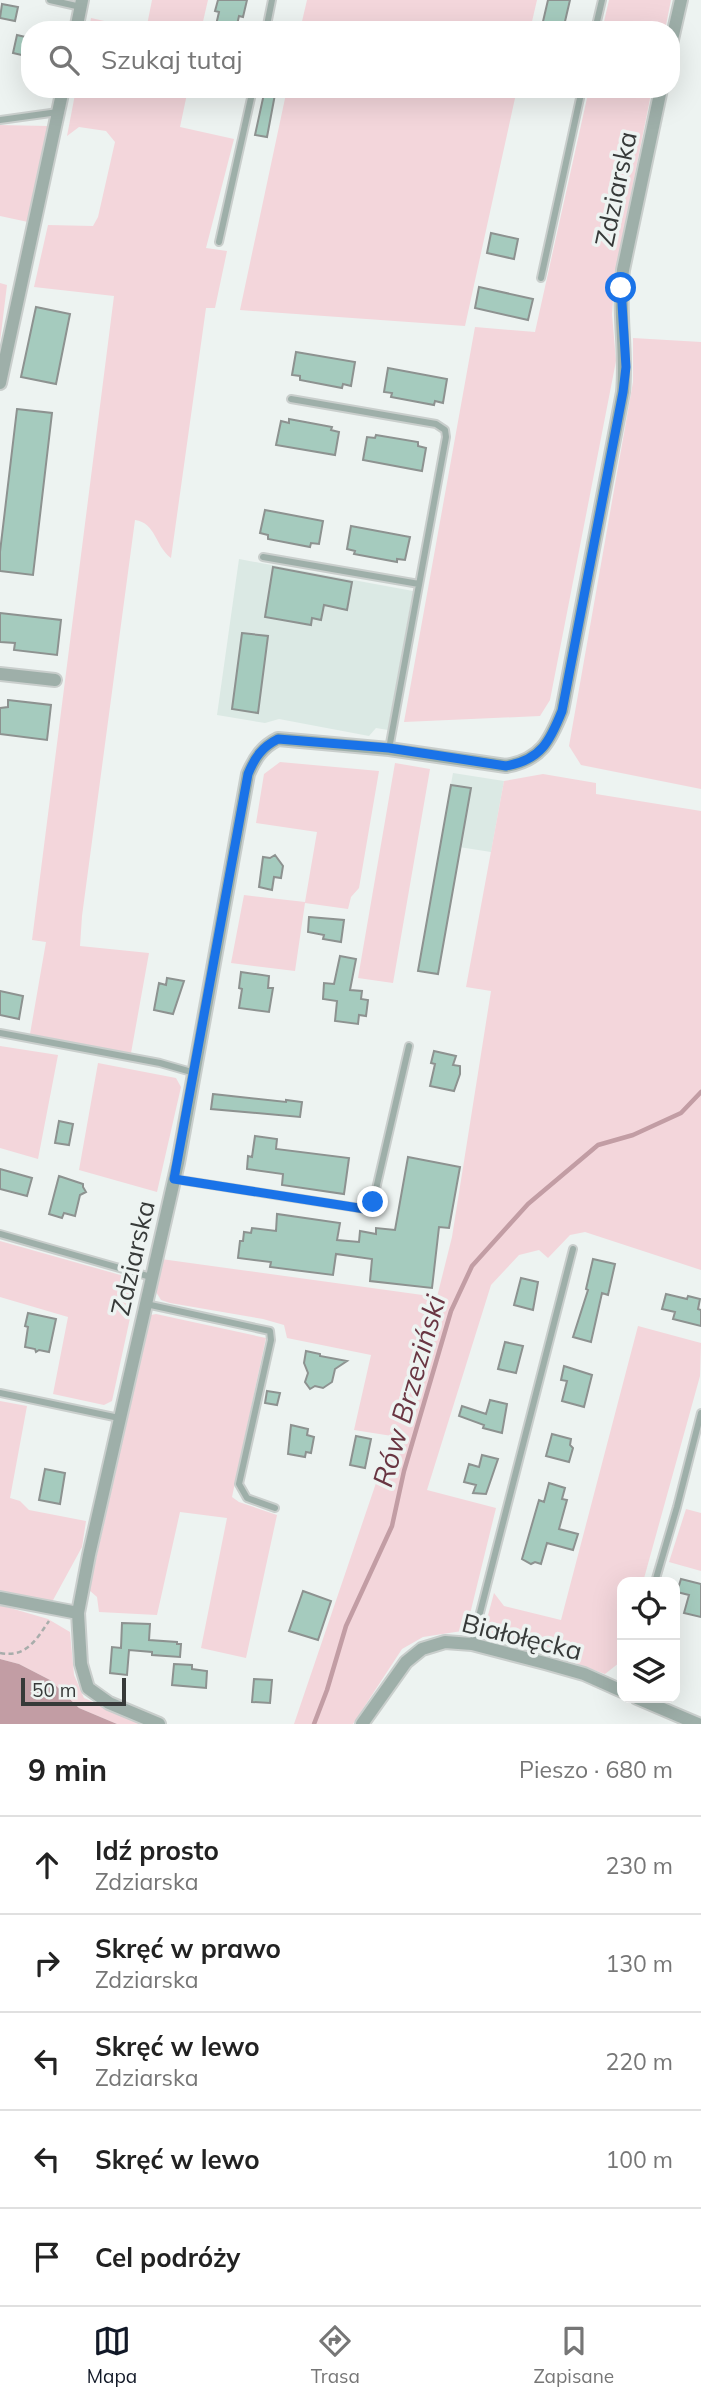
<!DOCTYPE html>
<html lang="pl">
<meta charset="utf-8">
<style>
body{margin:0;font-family:Mulish,sans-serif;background:#f2f2f2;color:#222}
.controls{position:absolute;right:21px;bottom:21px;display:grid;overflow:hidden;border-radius:14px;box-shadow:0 7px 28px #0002}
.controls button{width:63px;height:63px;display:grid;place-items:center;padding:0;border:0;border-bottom:2px solid #e0e0e0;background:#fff;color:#222;font:35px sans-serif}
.scale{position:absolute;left:21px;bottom:18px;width:105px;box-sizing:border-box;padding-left:7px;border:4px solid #373a39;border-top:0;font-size:19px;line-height:24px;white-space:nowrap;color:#373a39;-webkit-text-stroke:5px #edf3f1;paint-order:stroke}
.stop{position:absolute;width:21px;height:21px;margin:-16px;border:5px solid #1a73e8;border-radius:50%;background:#fff}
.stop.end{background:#1a73e8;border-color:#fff;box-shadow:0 2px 7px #0008}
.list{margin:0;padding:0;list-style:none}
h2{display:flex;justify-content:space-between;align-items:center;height:91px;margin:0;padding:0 28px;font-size:30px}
h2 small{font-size:23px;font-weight:400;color:#767676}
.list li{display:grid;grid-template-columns:46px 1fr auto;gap:21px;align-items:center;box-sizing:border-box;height:98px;padding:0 28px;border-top:2px solid #e0e0e0}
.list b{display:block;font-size:26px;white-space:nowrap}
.list p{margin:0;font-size:23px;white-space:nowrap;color:#767676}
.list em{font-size:23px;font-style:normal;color:#767676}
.icon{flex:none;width:38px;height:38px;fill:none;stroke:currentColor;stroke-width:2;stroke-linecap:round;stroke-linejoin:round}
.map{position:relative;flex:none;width:701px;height:1724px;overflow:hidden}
.search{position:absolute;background:#fff;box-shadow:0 7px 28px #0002;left:21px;right:21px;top:21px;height:77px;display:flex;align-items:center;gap:18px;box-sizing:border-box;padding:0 24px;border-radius:28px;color:#767676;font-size:26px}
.sheet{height:581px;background:#fff}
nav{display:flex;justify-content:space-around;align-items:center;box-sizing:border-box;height:98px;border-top:2px solid #e0e0e0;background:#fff;font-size:19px;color:#767676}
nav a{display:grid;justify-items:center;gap:4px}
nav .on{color:#111827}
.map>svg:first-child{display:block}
</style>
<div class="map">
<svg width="701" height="1724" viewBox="0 0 701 1724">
<rect width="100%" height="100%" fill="#edf3f1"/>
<!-- built -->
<path fill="#dbe9e4" d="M239,559l174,32 -25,139 -12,-2 -7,8 -90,-17 -14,4 -48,-8z
M453,773l51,8 -13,71 -51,-8z"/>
<!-- green -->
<path fill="#f3d6db" d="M152,0h56l-7,30h-55z
M307,0h230l-7,30h-230z
M609,0h62l-6,30h-63z
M91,18l53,12h-55z
M76,89h112l-8,38 54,12 -28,109 21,3 -12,57h-9l-35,250c-16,-12 -15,-35 -36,-38l-53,396 -2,30 69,7 -18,100 -101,-19 16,-92 -14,-2 82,-644 -80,-9 14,-62 45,1 5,-9 17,-75 -9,-11 -27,-4 -12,9z
M287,89h230l-52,237 -225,-16z
M589,89h63l-37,185 -3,40 4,47 -66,339 -10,16 -136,6 71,-395 60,5z
M0,125l48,1 -20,96 -28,-6z
M0,283l7,2 -7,57z
M633,338l68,4v447l-120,-24 -12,-19 64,-364z
M280,762l99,9 -20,117 -8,9 -3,12 -43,-6 -10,68 -64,-8 13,-68 61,7 12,-70 -61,-9 8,-49z
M395,763l35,6 -37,214 -35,-5z
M543,774l53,9v11l105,17v459l-116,-38 -15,3 -22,23 -9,-8 -20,5 -28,30 -64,205 69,18 -25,102 -9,21 -39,6 -21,12 -49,75h-59l98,-288 -38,-6 17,-75 -84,-17 -3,-13 -21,-6 -93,-16 -9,-3 -5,-8 5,-33 276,38 15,-60 39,-246 -25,-4 38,-206z
M0,1046l58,9 -20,104 -38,-11z
M98,1063l78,15 5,9 -24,105 -78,-22z
M0,1241l131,37 6,8 -25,115 -8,4 -51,-11 15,-77 -68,-20z
M156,1314l110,24 -34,159 7,5 38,13 -31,143 -45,-10 26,-130 -47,-6 -23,103 -58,-3 -2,-15 -8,-7 62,-275z
M638,1326l63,17 -1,33 -57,206h-21v69l-3,12 -14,11 -121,-44 10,-37 10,13 57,14z
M0,1401l27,5 -17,92 10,3 9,9 57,11 -4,26 -30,55 -52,-9z
M686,1509l15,4v58l-32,-9z
M0,1605l48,14 22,13 4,43 10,23 60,26h-27l-38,-16 -29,-28 -31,-16 -19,-5z"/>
<!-- water -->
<path fill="#c29da4" d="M0,1659l19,5 31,16 29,28 38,16h-117z"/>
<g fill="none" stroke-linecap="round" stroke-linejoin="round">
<!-- stream -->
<path stroke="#c29da4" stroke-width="4.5" d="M314,1724l13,-34 19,-64 46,-100 12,-55 47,-160 21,-45 56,-62 70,-59 35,-10 48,-22 20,-21"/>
</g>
<!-- building -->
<path fill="#a5cbbe" stroke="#8d9290" stroke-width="2" d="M218,0h29l-4,17 -4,-1 -3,13 -20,-4 3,-13 -4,-1z
M548,0h22l-7,30h-22z
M2,4l16,3 -3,14 -15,-3z
M17,35l13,3v19l-17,-4z
M265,89h11l-9,48 -12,-2z
M491,233l27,6 -4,20 -27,-6z
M479,287l54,12 -5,21 -53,-12z
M36,307l34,7 -14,70 -35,-7z
M296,352l59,10 -4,24 -8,-2 -1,4 -42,-8v-4l-8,-1z
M388,368l59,11 -4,24 -8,-2 -1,4 -43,-8 1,-4 -8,-1z
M17,409l35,4 -19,162 -33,-4v-19z
M289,419l43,8 -1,3 8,2 -4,23 -59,-10 5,-24 8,2z
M376,435l42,7v4l8,2 -4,23 -59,-11 4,-23 8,1z
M265,510l58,11 -4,23 -8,-1 -1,4 -42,-8v-4l-8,-2z
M351,526l59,11 -5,23 -8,-1v3l-43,-8 1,-3 -8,-2z
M273,567l79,15 -5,28 -23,-5 -3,15 -9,-2 -1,7 -46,-8z
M0,613l61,7 -4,35 -43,-5 1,-7 -15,-1z
M242,633l26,3 -10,77 -26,-4z
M8,700l43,5 -4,35 -47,-6v-26l8,-1z
M451,785l20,3 -33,186 -20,-3z
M275,855l8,11 -2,12 -7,-1 -2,13 -13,-3 4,-30 7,1z
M309,917l35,3 -3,22 -18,-3 1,-4 -16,-3z
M340,956l16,3 -6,31 12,1 -1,8 7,1 -2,16 -7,-1 -1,9 -23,-3 2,-20 -14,-2 1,-16 10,1z
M241,972l28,4 -1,12h5l-4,24 -30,-4 3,-19 -3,-1z
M167,978l17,3 -11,33 -19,-4 5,-27 7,2z
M0,991l23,5 -4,23 -19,-4z
M434,1051l22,5 -3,9 7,1v8l-6,17 -24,-5 5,-22 -4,-1z
M213,1094l73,8v-2l16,2 -2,15 -89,-8z
M59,1121l14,3 -4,21 -14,-2z
M255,1136l22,3 -1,10 73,9 -5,36 -62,-9 1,-11 -36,-5 1,-13 4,1z
M408,1157l52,10 -11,61 -10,-1 -7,61 -62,-7 2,-22 -36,-5 -3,21 -63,-8 1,-5 -33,-4 2,-17h3l1,-9 7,1 1,-5 24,3 1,-17 63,9 -3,17 22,2 1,-11 16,3v-6l19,2z
M0,1169l32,9 -5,18 -27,-7z
M59,1176l24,8v3l3,5 -6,3 -5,21 -11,-3 -2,5 -13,-4z
M593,1259l22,5 -7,31 -6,-2 -11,49 -18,-5 15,-47 -2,-1z
M521,1278l17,4 -5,28 -19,-5z
M666,1294l21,5 1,-3 12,3 -2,10 3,1v16l-28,-7 2,-7 -13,-3z
M28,1313l28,6 -7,33 -10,-2 -3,2 -1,-3 -10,-2 3,-20 -3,-1z
M505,1342l18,4 -7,27 -18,-4z
M306,1351l14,3v2l27,5 -12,8 -3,13 -9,6 -8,-2 -5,3 -5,-7 3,-9 -4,-10z
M564,1366l28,9 -8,32 -22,-6 5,-20 -6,-1z
M267,1391l13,2 -3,12 -12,-2z
M490,1400l17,4 -5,29 -19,-5 1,-3 -25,-9 3,-10 24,8z
M291,1425l17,4 -1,6 7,2 -3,16 -5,-1 -1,5 -17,-3z
M552,1434l19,5 -1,6 3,3 -4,14 -23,-6z
M356,1436l15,3 -6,29 -15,-3z
M482,1455l16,4 -12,35 -13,-1 3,-8 -12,-3 5,-18 10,3z
M45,1469l20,4 -5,31 -21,-4z
M549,1483l16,5 -3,11 5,1 -8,29 19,5 -5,16 -26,-7 -6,21 -6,-2 -4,2 -9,-5 17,-59 5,2z
M681,1579l20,5v33l-17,-4 5,-18 -12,-3z
M303,1591l28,10 -13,39 -29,-9z
M122,1623l28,1 -1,16 28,2v2h4l-1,13 -28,-2v-3l-23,-2 -2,25 -17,-2 2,-26 9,1z
M174,1664l18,1v4l15,2 -1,17 -34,-3z
M254,1679l18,1 -2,23 -18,-1z"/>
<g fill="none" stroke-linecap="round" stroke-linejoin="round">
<defs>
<path id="service" d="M50,0l31,7
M266,30l6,-30
M595,30l7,-30
M0,120l58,-8
M219,242l34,-153
M541,278l41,-189
M291,399l145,25 9,6 1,7 -57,312
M263,557l156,27
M0,1033l160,30 35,10
M174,1179l191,30 8,-7 36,-156
M0,1234l151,43
M146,1304l124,27 1,9 -32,144 8,14 28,10
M0,1393l119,25
M655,1582l22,-75 24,-94
M472,1644l101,-395"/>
<path id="minor" d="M76,30l6,-30
M671,44l10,-44
M0,383l63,-294
M0,674l55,6
M0,1598l78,15
M637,1698l61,26
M159,1724l-50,-21 -21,-15 -7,-24 -3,-51 11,-58 89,-392 70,-389c7,-16 14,-27 30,-35l111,10 117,17c35,-6 44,-25 56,-55l61,-319c4,-41 -5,-81 0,-122l38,-181
M362,1724l44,-62 16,-13 23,-7 27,2 73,19 39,11 38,17"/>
</defs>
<!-- service casing -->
<use href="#service" stroke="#c9cecc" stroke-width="10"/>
<!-- minor casing -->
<use href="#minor" stroke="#c9cecc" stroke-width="16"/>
<!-- path -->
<path stroke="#a8adab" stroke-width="2.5" stroke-dasharray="5 3.5" stroke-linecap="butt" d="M671,81l6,-27
M0,1653c26,5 36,-13 49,-32"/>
<!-- service -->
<use href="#service" stroke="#9eafa9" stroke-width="6"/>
<!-- minor -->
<use href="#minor" stroke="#9eafa9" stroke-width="12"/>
</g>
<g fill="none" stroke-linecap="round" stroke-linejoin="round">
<!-- route -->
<path stroke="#1a73e8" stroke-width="9" d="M373,1202l-8,7 -191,-30 74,-405c7,-17 14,-27 30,-35l111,9 117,18c35,-6 44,-25 56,-55l61,-319 3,-25 -5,-79"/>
</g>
<g text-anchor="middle" stroke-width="7" stroke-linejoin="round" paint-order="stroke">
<!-- street labels -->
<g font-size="26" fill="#373a39" stroke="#edf3f1">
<text transform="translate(616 189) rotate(-78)" y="9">Zdziarska</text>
<text transform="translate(133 1258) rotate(-77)" y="9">Zdziarska</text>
<text transform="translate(522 1637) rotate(14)" y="9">Białołęcka</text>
</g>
<!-- water labels -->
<g font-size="28" font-style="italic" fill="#693542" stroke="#edf3f1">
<text transform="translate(409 1391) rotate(-74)" y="10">Rów Brzeziński</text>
</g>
</g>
</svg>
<div class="controls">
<button><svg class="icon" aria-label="locate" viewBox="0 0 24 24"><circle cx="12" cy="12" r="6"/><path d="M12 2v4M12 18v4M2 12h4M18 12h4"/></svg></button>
<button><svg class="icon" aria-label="layers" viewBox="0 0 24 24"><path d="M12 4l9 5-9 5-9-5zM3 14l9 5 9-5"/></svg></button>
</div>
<div class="scale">50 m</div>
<div class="stop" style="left:621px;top:288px"></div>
<div class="stop end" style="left:373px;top:1202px"></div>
<div class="search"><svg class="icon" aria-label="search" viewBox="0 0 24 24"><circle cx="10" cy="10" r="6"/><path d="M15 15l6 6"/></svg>Szukaj tutaj</div>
</div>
<section class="sheet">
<h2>9 min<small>Pieszo · 680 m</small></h2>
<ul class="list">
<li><svg class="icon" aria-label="ahead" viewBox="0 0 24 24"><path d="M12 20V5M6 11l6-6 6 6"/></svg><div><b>Idź prosto</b><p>Zdziarska</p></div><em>230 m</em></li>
<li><svg class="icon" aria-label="right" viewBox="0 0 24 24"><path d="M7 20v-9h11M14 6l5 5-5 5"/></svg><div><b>Skręć w prawo</b><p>Zdziarska</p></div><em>130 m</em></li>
<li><svg class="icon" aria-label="left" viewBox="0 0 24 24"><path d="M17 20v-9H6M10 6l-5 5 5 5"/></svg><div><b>Skręć w lewo</b><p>Zdziarska</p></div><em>220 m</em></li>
<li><svg class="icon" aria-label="left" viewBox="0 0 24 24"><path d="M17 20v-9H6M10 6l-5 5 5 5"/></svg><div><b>Skręć w lewo</b></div><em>100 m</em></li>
<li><svg class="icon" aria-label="arrive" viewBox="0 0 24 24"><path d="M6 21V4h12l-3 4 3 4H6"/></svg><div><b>Cel podróży</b></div></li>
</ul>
</section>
<nav>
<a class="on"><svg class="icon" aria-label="map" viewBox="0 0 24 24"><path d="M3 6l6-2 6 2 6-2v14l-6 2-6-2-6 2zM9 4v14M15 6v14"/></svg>Mapa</a>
<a><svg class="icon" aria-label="directions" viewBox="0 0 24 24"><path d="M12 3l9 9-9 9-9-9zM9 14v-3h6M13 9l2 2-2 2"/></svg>Trasa</a>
<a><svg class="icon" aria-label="saved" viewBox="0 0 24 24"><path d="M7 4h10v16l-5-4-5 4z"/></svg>Zapisane</a>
</nav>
